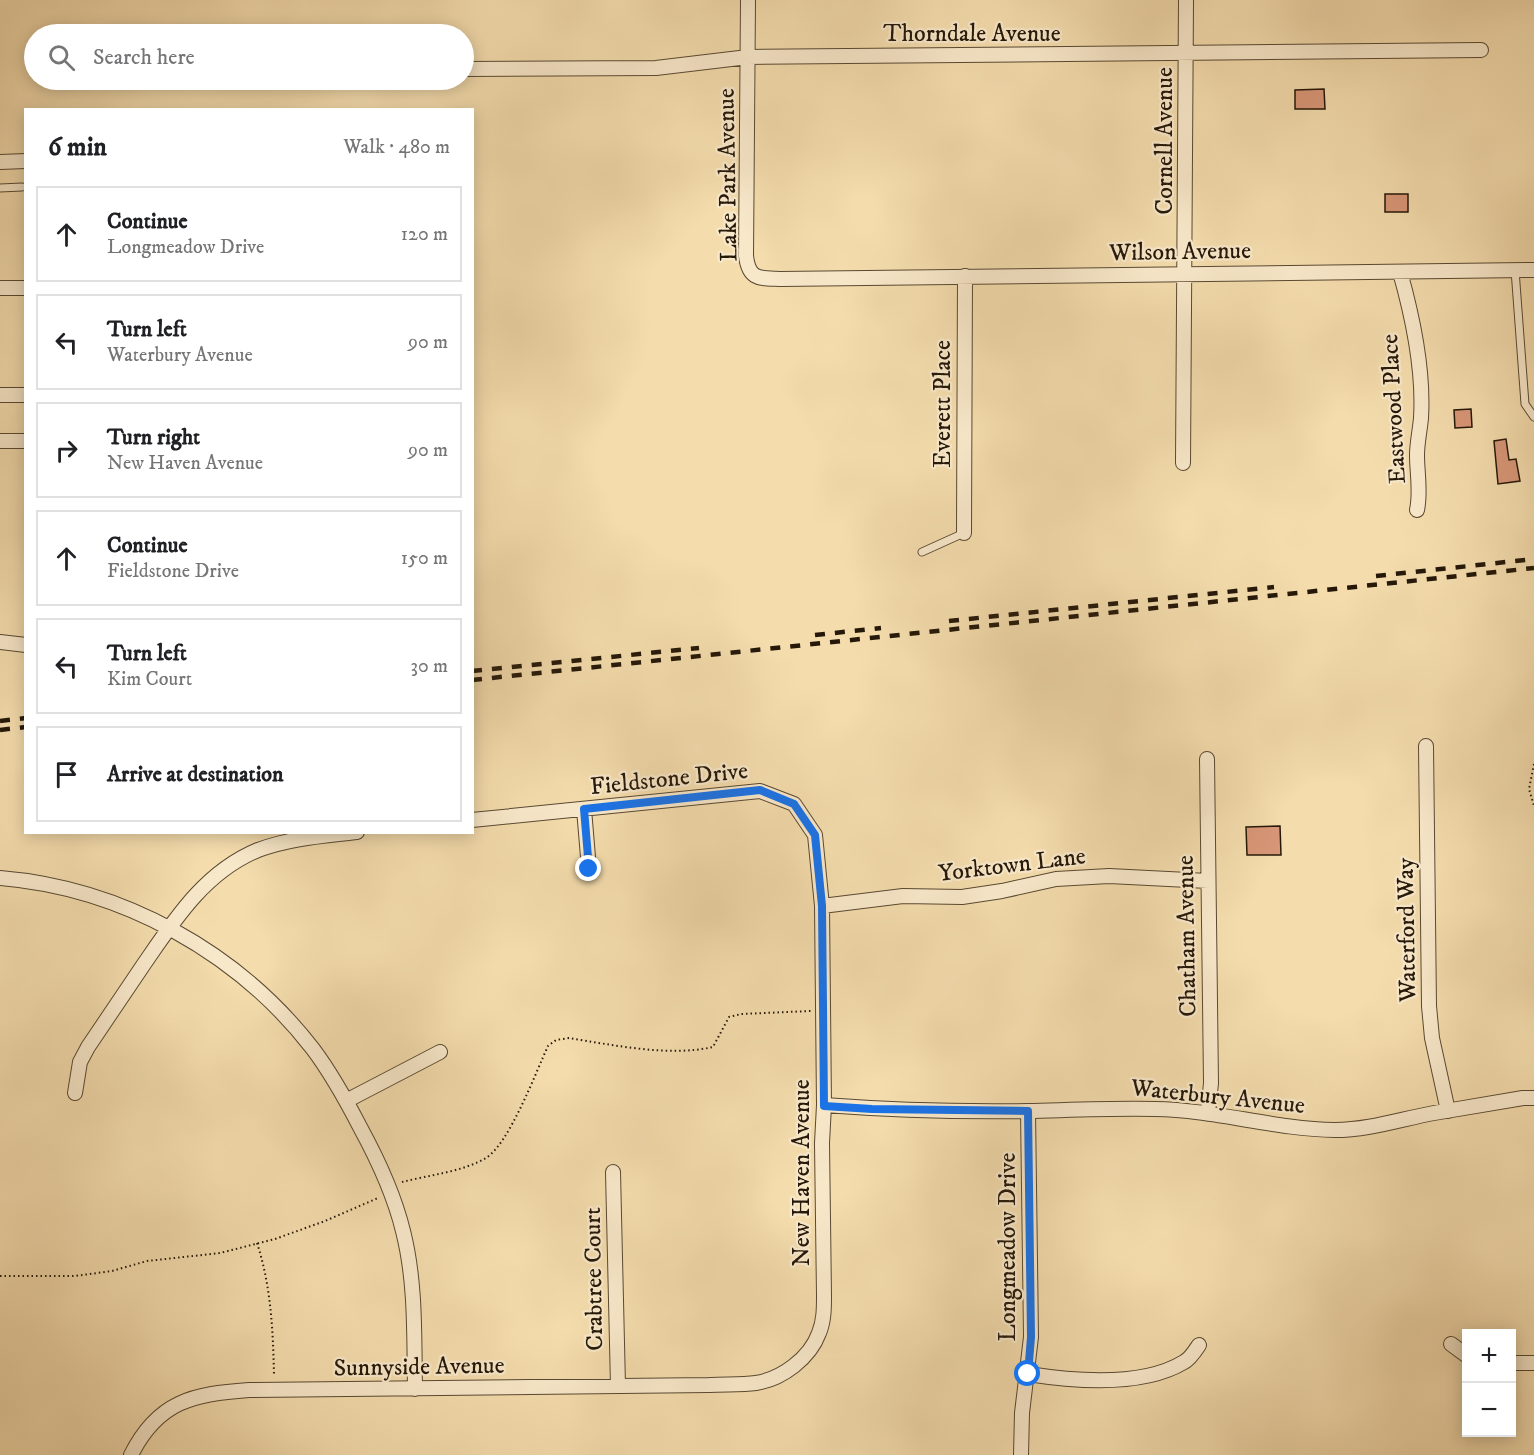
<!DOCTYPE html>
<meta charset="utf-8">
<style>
body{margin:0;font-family:"IM FELL DW Pica",serif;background:#f2f2f2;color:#202124}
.controls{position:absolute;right:18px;bottom:18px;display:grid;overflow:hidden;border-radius:0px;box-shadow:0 3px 15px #0003}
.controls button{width:54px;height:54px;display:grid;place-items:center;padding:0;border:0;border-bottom:2px solid #e0e0e0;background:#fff;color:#202124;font:30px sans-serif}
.stop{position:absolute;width:18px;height:18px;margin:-14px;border:4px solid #1a73e8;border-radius:50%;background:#fff}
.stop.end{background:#1a73e8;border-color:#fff;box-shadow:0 2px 6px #0008}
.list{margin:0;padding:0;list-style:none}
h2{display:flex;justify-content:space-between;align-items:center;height:78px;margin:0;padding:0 24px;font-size:26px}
h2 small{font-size:20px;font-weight:400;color:#757577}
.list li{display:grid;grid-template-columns:39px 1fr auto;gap:18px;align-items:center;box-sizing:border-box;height:96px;margin:0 12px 12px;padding:0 12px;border:2px solid #e0e0e0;border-radius:0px}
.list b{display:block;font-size:22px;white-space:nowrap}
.list p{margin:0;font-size:20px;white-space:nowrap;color:#757577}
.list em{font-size:20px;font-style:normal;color:#757577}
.icon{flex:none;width:33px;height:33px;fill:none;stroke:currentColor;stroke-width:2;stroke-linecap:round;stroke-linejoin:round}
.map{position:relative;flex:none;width:1534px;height:1455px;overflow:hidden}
.search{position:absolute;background:#fff;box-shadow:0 3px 15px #0003;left:24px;top:24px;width:450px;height:66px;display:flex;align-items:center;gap:15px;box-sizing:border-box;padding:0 21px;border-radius:33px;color:#757577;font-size:22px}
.panel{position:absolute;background:#fff;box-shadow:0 3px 15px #0003;left:24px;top:108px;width:450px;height:726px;border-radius:0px}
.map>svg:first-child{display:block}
</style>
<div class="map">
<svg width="1534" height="1455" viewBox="0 0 1534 1455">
<rect width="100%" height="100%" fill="#f4dcad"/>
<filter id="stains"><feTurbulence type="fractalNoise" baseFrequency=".00333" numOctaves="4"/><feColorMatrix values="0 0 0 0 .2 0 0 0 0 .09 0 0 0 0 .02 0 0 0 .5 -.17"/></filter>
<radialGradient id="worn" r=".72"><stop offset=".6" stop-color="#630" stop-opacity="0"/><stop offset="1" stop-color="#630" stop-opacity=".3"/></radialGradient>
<!-- building -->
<path fill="#d89778" stroke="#251809" stroke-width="1.5" d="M1324,89l1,20h-30v-19z
M1385,194h23v18h-23z
M1471,409l1,18 -17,1 -1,-18z
M1506,439l3,21 7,-1 4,22 -22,3 -4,-43z
M1280,826l1,29h-34l-1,-28z"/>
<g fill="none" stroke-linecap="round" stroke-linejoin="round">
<defs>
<path id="lane" d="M0,188l22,-1
M1515,270l10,134 9,13
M922,552l42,-19"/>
<path id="street" d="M748,0l-2,256c3,24 13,22 34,23l754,-9
M464,69l192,-1 92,-11 733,-7
M0,162l26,-1
M1400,272c13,46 24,98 21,146 -1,12 -4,25 -4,37 0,19 4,36 0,55
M0,288h26
M0,395h26
M0,441h26
M1183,463l3,-463
M964,533l1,-257
M0,642l26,3
M1426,746l3,260 3,32 16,73
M1207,759l4,324 -3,30
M584,809l5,60
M0,878c122,10 238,74 313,171 18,24 33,51 47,78 18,33 34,67 43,104 13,51 11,105 12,158
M822,906l81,-10 59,1 40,-6 54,-12 53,-3 99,5
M75,1093l5,-31 8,-15c18,-27 37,-55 56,-83 31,-45 61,-92 114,-114 32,-12 65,-14 99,-18
M346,1101l94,-49
M824,1105c67,5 136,7 204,6 42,-1 85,-3 127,-2 61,1 119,20 180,21 34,0 66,-11 99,-17 29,-5 59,-10 89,-15h11
M613,1172l5,214
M1451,1344l15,11
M1512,1363h22
M1028,1374c45,7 115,13 156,-12 6,-3 11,-11 15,-17
M131,1455c27,-54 62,-61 118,-65l460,-5c16,-1 32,0 47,-2 26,-4 54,-25 63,-50 5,-12 5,-25 5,-37l-2,-153 2,-38 -2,-199 -7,-71 -21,-31 -34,-13 -288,29
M1021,1455l1,-42 9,-76 -3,-226"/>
</defs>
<!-- lane casing -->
<use href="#lane" stroke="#594932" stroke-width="9"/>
<!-- street casing -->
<use href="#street" stroke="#594932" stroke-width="16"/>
<!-- path -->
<path stroke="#251809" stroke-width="2" stroke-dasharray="1.5 3" stroke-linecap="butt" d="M1534,764l-5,25 5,17
M402,1182c27,-7 60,-10 84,-24 23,-14 50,-86 62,-112l8,-6 13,-2c44,7 100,19 144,9l16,-30 12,-3 70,-3
M257,1243c14,43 16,87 17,132
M0,1276h75l37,-5 35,-10 73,-8 55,-14 50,-18 53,-23"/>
<!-- lane -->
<use href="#lane" stroke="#f8e8ca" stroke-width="7"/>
<!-- street -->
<use href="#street" stroke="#f8e8ca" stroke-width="14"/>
<!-- rail -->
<path stroke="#251809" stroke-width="4.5" stroke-dasharray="10 10" stroke-linecap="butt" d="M1376,576l158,-17
M949,621l325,-34
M815,635l66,-7
M472,671l227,-23
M472,680l1062,-112
M0,721l26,-3
M0,730l26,-3"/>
</g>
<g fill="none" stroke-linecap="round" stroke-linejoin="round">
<!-- route -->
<path stroke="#1a73e8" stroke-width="8" d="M589,869l-5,-60 176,-19 34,14 21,31 7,71 2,200 48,3 156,2 3,226 -3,37"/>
</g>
<g text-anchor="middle" stroke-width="4.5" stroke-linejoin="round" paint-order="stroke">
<!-- street labels -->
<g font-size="24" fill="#251809" stroke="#f8e8ca">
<text x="972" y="41">Thorndale Avenue</text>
<text transform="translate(1164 141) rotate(-90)" y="8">Cornell Avenue</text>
<text transform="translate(727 175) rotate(-91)" y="8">Lake Park Avenue</text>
<text transform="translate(1180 251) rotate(-1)" y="8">Wilson Avenue</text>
<text transform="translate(942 404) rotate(-90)" y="8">Everett Place</text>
<text transform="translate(1393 409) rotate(-93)" y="8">Eastwood Place</text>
<text transform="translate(669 778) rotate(-6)" y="8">Fieldstone Drive</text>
<text transform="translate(1012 864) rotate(-7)" y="8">Yorktown Lane</text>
<text transform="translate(1406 930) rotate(-91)" y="8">Waterford Way</text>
<text transform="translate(1186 936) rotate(-91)" y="8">Chatham Avenue</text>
<text transform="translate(1218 1096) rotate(6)" y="8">Waterbury Avenue</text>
<text transform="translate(801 1173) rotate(-90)" y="8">New Haven Avenue</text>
<text transform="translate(1007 1247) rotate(-90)" y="8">Longmeadow Drive</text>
<text transform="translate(593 1279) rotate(-91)" y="8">Crabtree Court</text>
<text transform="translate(419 1366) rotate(-1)" y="8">Sunnyside Avenue</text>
</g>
</g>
<rect width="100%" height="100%" filter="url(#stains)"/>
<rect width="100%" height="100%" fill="url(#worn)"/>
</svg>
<div class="controls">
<button>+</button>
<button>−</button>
</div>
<div class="stop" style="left:1028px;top:1374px"></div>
<div class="stop end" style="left:589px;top:869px"></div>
<div class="search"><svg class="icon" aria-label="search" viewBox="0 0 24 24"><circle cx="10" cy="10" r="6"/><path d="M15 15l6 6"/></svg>Search here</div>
<section class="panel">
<h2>6 min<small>Walk · 480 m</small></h2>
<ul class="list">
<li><svg class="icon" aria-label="ahead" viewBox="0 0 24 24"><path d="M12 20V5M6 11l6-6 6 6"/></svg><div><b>Continue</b><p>Longmeadow Drive</p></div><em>120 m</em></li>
<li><svg class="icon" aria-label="left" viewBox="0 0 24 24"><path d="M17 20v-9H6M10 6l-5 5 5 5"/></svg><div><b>Turn left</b><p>Waterbury Avenue</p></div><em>90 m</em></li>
<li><svg class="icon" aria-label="right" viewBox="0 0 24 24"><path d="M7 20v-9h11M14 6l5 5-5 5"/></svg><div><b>Turn right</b><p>New Haven Avenue</p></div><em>90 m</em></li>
<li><svg class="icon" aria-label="ahead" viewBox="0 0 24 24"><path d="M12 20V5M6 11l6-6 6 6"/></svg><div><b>Continue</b><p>Fieldstone Drive</p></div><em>150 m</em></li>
<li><svg class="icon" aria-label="left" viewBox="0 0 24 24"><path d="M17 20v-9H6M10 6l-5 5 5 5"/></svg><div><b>Turn left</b><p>Kim Court</p></div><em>30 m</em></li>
<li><svg class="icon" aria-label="arrive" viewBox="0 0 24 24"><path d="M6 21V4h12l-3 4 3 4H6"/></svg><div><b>Arrive at destination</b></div></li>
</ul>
</section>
</div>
